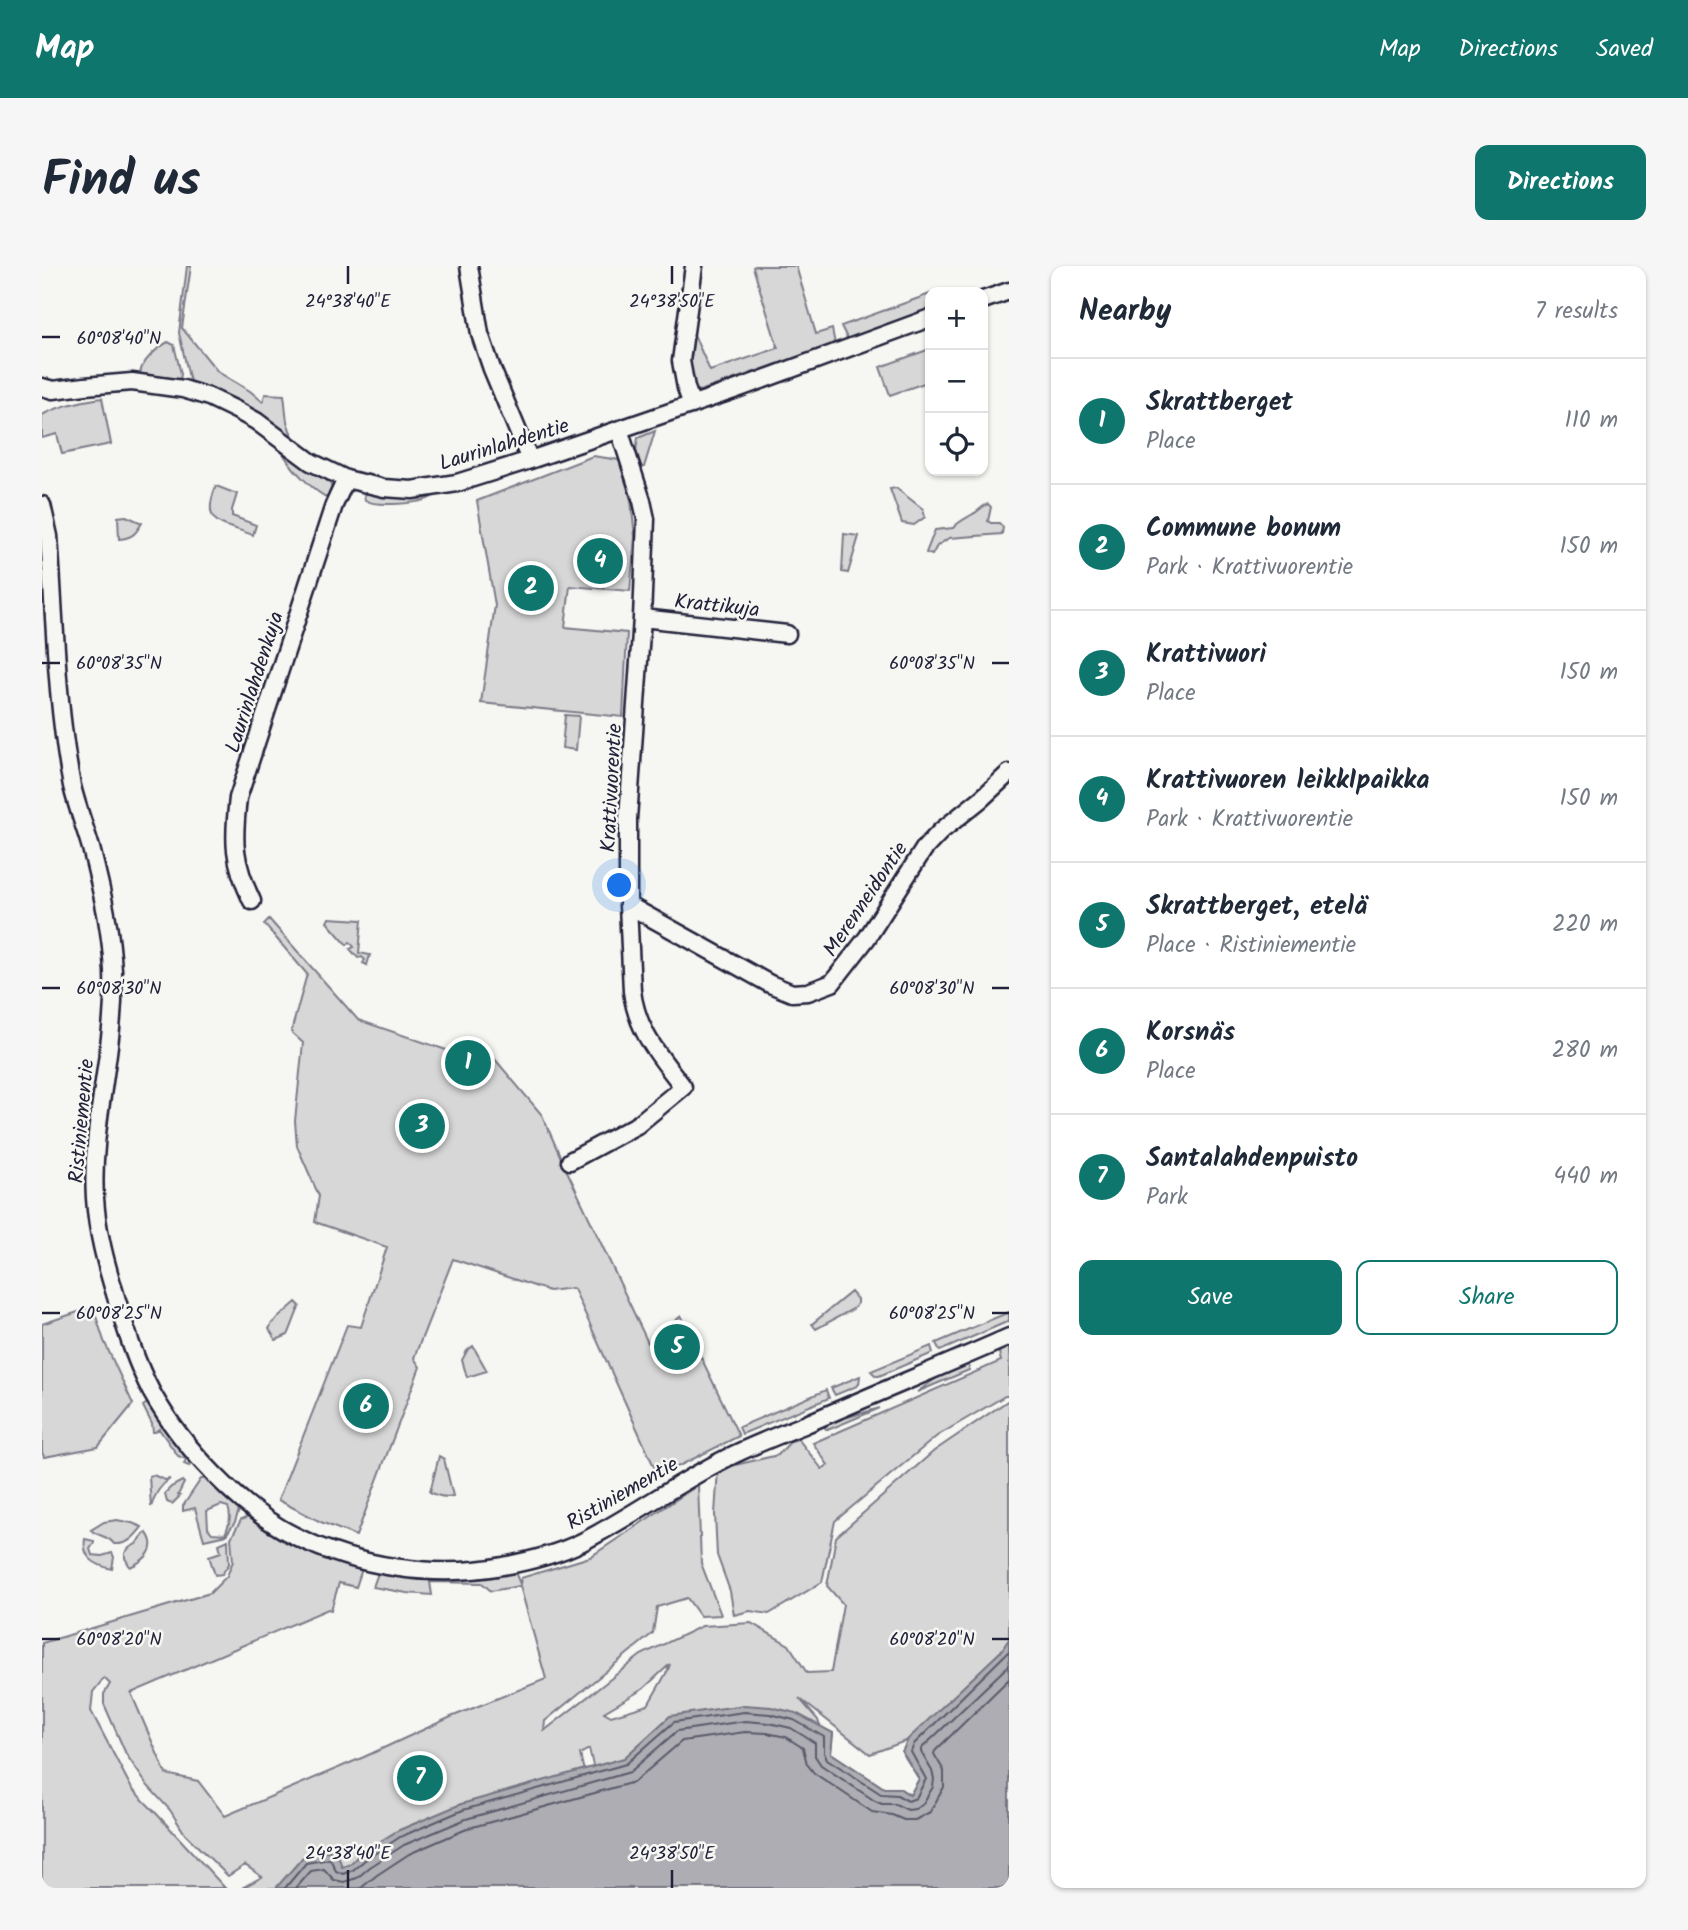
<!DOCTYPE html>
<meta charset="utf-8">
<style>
body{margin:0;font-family:Kalam,sans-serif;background:#f6f6f7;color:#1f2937}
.controls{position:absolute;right:21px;top:21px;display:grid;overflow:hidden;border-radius:14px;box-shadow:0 2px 5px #0004}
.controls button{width:63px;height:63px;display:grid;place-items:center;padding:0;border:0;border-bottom:2px solid #e0e1e3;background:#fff;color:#1f2937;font:35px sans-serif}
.you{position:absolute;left:578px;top:620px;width:24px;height:24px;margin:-18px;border:5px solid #fff;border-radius:50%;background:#1a73e8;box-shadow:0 0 0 10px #1a73e833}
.badge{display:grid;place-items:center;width:46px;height:46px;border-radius:50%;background:#0f766e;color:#fff;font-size:23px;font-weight:700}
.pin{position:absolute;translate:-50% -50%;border:4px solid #fff;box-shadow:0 2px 7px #0006}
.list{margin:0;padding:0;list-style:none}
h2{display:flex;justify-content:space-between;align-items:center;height:91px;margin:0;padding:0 28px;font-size:30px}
h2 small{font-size:23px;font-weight:400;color:#747a83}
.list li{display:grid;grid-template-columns:46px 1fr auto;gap:21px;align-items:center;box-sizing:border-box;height:126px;padding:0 28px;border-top:2px solid #e0e1e3}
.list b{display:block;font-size:26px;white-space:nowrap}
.list p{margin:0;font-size:23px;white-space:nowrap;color:#747a83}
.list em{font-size:23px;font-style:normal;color:#747a83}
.actions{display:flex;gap:14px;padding:21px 28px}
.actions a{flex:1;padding:16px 0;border:2px solid #0f766e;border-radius:14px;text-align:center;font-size:24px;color:#0f766e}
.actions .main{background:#0f766e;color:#fff}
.icon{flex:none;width:38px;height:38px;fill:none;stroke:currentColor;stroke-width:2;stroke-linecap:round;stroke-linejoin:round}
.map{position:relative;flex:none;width:967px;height:1622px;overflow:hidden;border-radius:14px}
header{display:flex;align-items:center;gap:42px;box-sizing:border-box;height:98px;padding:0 35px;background:#0f766e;color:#fff}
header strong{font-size:33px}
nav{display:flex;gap:38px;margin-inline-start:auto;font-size:24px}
.intro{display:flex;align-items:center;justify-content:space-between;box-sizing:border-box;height:168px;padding:0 42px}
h1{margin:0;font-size:49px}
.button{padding:18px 32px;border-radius:14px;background:#0f766e;color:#fff;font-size:24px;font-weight:700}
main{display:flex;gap:42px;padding:0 42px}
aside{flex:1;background:#fff;border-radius:14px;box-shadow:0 2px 5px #0004}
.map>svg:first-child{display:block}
</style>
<header>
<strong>Map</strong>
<nav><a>Map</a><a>Directions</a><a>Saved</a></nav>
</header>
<div class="intro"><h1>Find us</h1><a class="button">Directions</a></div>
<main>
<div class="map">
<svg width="967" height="1622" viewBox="0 0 967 1622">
<rect width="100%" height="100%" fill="#f6f6f2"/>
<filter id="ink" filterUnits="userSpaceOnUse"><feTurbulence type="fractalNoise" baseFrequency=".0143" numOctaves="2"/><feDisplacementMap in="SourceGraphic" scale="14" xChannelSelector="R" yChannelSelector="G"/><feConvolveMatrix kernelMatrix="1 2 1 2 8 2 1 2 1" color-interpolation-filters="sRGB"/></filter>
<g filter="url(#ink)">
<!-- green -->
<path fill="#d7d7d7" stroke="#7c7c89" stroke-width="2" fill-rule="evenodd" d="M145,0h4l-9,62 36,44 32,19 13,11 2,-8 19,1c3,19 0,26 10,43 -11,-5 -21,-16 -32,-23 -21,-15 -46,-26 -72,-33l-11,-49z
M713,0h41l20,68 16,-5 3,15 -135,47 -8,-3 -4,-17 4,-41 18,41 68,-23 -25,-81z
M888,28v16l-82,30 -7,-14z
M126,76l6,3 7,29 -1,6 -40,-6c1,-12 17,-26 28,-32z
M888,83v32l-40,14 -10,-28z
M60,132l9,46 -49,10 -5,-20 -15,4v-23c19,-10 39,-14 60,-17z
M613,165l-11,36 -2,1 -6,-17 2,-13z
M239,183l49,34 4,10 -2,7c-18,-7 -44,-35 -51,-51z
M551,190l26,4 12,40 4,37 -5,54 -60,-5 -5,41 62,6 -4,84 -142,-14 14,-98 -18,-104z
M174,220l21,8 -5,16v6l24,9 -3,10c-31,-12 -53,-9 -37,-49z
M854,222l27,21 2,8 -11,8 -12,-2 -12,-34z
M324,227l42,5 24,-1c-10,7 -57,10 -67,3l-1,-5z
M946,238l3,3 -3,14 3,2h8l4,4 -1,7 -53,4 -12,8 -5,9 -6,-2 9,-23 18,-2c6,-7 12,-9 20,-14 6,-3 9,-8 15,-10z
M84,250l16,7c-6,10 -9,15 -23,16l-1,-22z
M802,268l15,2 -11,37 -6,-1z
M523,449l14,1 -3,34 -14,-2z
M287,652l33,2 -3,33 11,2 -3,10 -4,-2 2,-3 -3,-3 -4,1 -8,-9 4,-2 -4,-5 -3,3 -20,-23z
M227,653l89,101 103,35 3,-9 24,5 54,64 19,43v4l7,11 80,170 33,-27 58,120 -76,38 -7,-3 -82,-182 -2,-1 -23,3 -96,-32 -39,99 6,9 -64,169 -35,-14 -43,-22 69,-175 14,2 26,-80 -72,-25 4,-26 -22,-50 -2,-25 8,-78 -12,-11 16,-58 -43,-50z
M809,1026l6,7v5l-4,5 -37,20 -4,-5z
M254,1036l4,4c-3,5 -10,26 -12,29 -2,1 -10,4 -12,5l-7,-11 3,-6z
M51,1041l11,34 29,63 -35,43 -54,10 -2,-5v-128z
M967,1046v9l-69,30 -4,-8z
M967,1079v51h-4l-68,40 -102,85 -13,61 -53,32 -19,-3 -16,4 -4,-24 -13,-36 -2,-41 3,-45 60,-14 13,-14 7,-2 24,30 6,-4 -15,-22 188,-82 -2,-8 3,-5z
M431,1080l14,25 -20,6 -5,-17 5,-9z
M889,1080l2,7 -54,23h-3l-5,-5z
M927,1097v7l-52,22 21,-15z
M818,1110l-1,8 -2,2 -22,9 -4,-7z
M784,1124l3,8 -87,36 -3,-7z
M967,1134v488l-408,-90 -12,-49 -9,5 9,40 -74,94h-273l20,-11 -17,-12 -17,11 -43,-42 -15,-24 -23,-25 -21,-31 -22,-50v-10l6,-10 -6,-6 -11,14 -2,19 41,78 22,22 71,77h-183v-245l168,-50 17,-17 6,-15 -2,-23 10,-18 7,-3 33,21 34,16 47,15 -6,18 -17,-4 -8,27 -3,-1 -197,84 35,81 32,7 27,35 139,-59 87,-40 95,-38 -26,-93 -29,5 -9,-8 -52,-1 2,13 -25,-2 -34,-6 5,-14 52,5 54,-1 31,-5 5,12 1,-6 69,-21 108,-72 3,78 20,52 -21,1 -13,-18 -30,9 -4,26 -108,88 -1,10 97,-76 61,-29 49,-3 38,22 18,28 24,-1 12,-68 -16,-18 9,-49 98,-86zM628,1398l-2,6 -20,35 -37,11 -7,-4 39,-23zM757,1432l71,56 38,-14 -6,12 17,27 -9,16 -11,-7h-15l-53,-35 2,-20 -13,-6 -2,-7z
M107,1136l18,30 25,31 -3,3 -5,-2 2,-5 -8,-3 -19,-27 -4,3h-2l-1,-8 -9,-18z
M838,1142l-50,21h-4l-2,-3 10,-5z
M397,1190l5,3 9,37c-9,2 -15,0 -23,-4z
M111,1209l12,5 5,-1c-11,7 -16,17 -19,28l-2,-31z
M159,1213h5l33,31 -4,12 -9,13 -22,5 -9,-32 -12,3v-5zM179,1239l7,2c4,11 1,18 -3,27l-13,-1 -4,-5 -1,-17z
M140,1215l2,2 -6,12 2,1 -8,8 -5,-2 -2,-9 6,-6z
M75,1254l15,3 10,4c-8,10 -14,18 -28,17 -6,-9 -16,-7 -23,-14l13,-8z
M104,1266c13,16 0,28 -16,35l-5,-9v-5l4,-5 7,-4z
M43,1273l9,2v2l-4,6 2,6 10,1 10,-3 2,4 -2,12c-17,-4 -30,-11 -27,-30z
M186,1274l1,24 -7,10 -7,1 -6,-19 12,-4 -2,-8z"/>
<!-- water -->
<path fill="#adadb3" stroke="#757583" stroke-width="2" d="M967,1373v249h-733l27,-31 33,-8 6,18 8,-3 10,-10 37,-23 64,-27 163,-46 46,-42 74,-11 27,2 25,6 37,20 -2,20 53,35h15l11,7 9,-16 -17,-27 6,-13 93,-88z"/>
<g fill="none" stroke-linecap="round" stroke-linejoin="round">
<!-- shore -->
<path stroke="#5a5a6b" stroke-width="2" d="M243,1622l21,-25 24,-4 6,12 7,3 10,-4 12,-10 35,-23 63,-27 163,-46 48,-42 70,-10 26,2 24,6 30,17v16l3,6 54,35 16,1 11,6 8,-3 10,-19 -15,-27 3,-8 95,-93
M254,1622l15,-17 13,-2 10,11 10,2 13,-4 13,-11 34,-22 62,-26 164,-47 47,-41 68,-10 24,2 22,5 24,15v13l6,9 54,36 7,3h13l13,6 7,-1 7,-4 11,-18 1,-8 -2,-8 -11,-19v-3l88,-84
M319,1622l16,-13 32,-21 60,-26 165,-46 48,-41 63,-9 22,1 19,4 17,11 4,16 7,9 58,39 20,3 12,5h11l15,-8 14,-25v-16l-10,-17 1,-3 74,-72"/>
<defs>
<path id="minor" d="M427,0l11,68 12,35 38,91
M941,34l26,-9
M0,121l11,3 32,-4 47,-4 51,7 26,8 27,13 20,11 55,41 35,17 38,9 28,2 45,-7 73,-23 207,-71 193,-71
M650,139l-6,-17 -5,-27 13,-95
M0,239l7,31c6,83 7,168 23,250 5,21 13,41 19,62 9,36 18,72 21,109 8,81 -22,160 -17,241 2,34 11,66 21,99 10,33 20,66 36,96 29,52 88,116 143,143 62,31 139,43 208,30 27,-5 55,-12 79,-24 53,-27 100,-63 153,-88 23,-11 46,-20 69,-29 68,-30 137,-58 205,-88
M600,352l145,16
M210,635c-19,-40 -19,-60 -14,-103l96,-293 12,-26
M586,639l142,79 22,9 16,-1 24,-9 35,-45 57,-89 17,-18 40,-32 28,-26
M528,895l67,-36 46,-38c-23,-31 -46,-55 -51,-96l-4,-86v-86l14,-201 4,-99 -4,-18 -23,-72"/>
</defs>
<!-- minor casing -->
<use href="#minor" stroke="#22223b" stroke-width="21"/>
<!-- minor -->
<use href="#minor" stroke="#f6f6f2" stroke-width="16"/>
</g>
</g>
<!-- ticks -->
<path fill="none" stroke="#22223b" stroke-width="2.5" d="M306,0v18M630,0v18M0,71h18M0,397h18M950,397h17M0,722h18M950,722h17M0,1047h18M950,1047h17M0,1373h18M950,1373h17M306,1604v18M630,1604v18"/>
<g text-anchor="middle" stroke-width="5" stroke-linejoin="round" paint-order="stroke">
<!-- street labels -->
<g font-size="21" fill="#22223b" stroke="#f6f6f2">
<text transform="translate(462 178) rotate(-17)" y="7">Laurinlahdentie</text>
<text transform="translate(675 339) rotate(6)" y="7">Krattikuja</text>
<text transform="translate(212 416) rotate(-72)" y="7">Laurinlahdenkuja</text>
<text transform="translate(569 522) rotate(-87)" y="7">Krattivuorentie</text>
<text transform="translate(823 633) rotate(-56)" y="7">Merenneidontie</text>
<text transform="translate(39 855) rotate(-85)" y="7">Ristiniementie</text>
<text transform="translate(580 1227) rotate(-30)" y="7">Ristiniementie</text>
</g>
</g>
<g font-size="18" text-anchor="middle" fill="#22223b" stroke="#f6f6f2" stroke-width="5" stroke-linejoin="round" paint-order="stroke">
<text x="306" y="41">24°38'40"E</text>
<text x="630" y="41">24°38'50"E</text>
<text x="77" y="78">60°08'40"N</text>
<text x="77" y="403">60°08'35"N</text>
<text x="890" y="403">60°08'35"N</text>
<text x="77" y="728">60°08'30"N</text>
<text x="890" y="728">60°08'30"N</text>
<text x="77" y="1053">60°08'25"N</text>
<text x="890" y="1053">60°08'25"N</text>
<text x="77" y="1379">60°08'20"N</text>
<text x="890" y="1379">60°08'20"N</text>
<text x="306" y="1593">24°38'40"E</text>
<text x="630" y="1593">24°38'50"E</text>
</g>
</svg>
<div class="controls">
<button>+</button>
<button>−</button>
<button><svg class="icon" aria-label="locate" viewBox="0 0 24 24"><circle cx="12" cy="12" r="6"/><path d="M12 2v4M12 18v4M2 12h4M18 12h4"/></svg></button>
</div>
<div class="you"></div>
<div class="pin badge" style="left:426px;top:797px">1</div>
<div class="pin badge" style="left:489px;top:322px">2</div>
<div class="pin badge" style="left:380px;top:860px">3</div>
<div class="pin badge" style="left:558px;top:295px">4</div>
<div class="pin badge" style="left:635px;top:1081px">5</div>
<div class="pin badge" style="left:324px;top:1140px">6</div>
<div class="pin badge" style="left:378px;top:1512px">7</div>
</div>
<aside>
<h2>Nearby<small>7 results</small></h2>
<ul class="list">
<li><span class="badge">1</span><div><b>Skrattberget</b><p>Place</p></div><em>110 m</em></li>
<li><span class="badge">2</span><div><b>Commune bonum</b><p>Park · Krattivuorentie</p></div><em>150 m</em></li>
<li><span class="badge">3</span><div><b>Krattivuori</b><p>Place</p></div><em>150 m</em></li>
<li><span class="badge">4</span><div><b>Krattivuoren leikkIpaikka</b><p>Park · Krattivuorentie</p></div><em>150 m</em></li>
<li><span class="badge">5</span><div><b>Skrattberget, etelä</b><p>Place · Ristiniementie</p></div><em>220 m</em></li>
<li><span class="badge">6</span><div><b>Korsnäs</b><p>Place</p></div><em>280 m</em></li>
<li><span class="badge">7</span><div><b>Santalahdenpuisto</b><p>Park</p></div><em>440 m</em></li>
</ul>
<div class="actions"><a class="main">Save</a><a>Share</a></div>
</aside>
</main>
